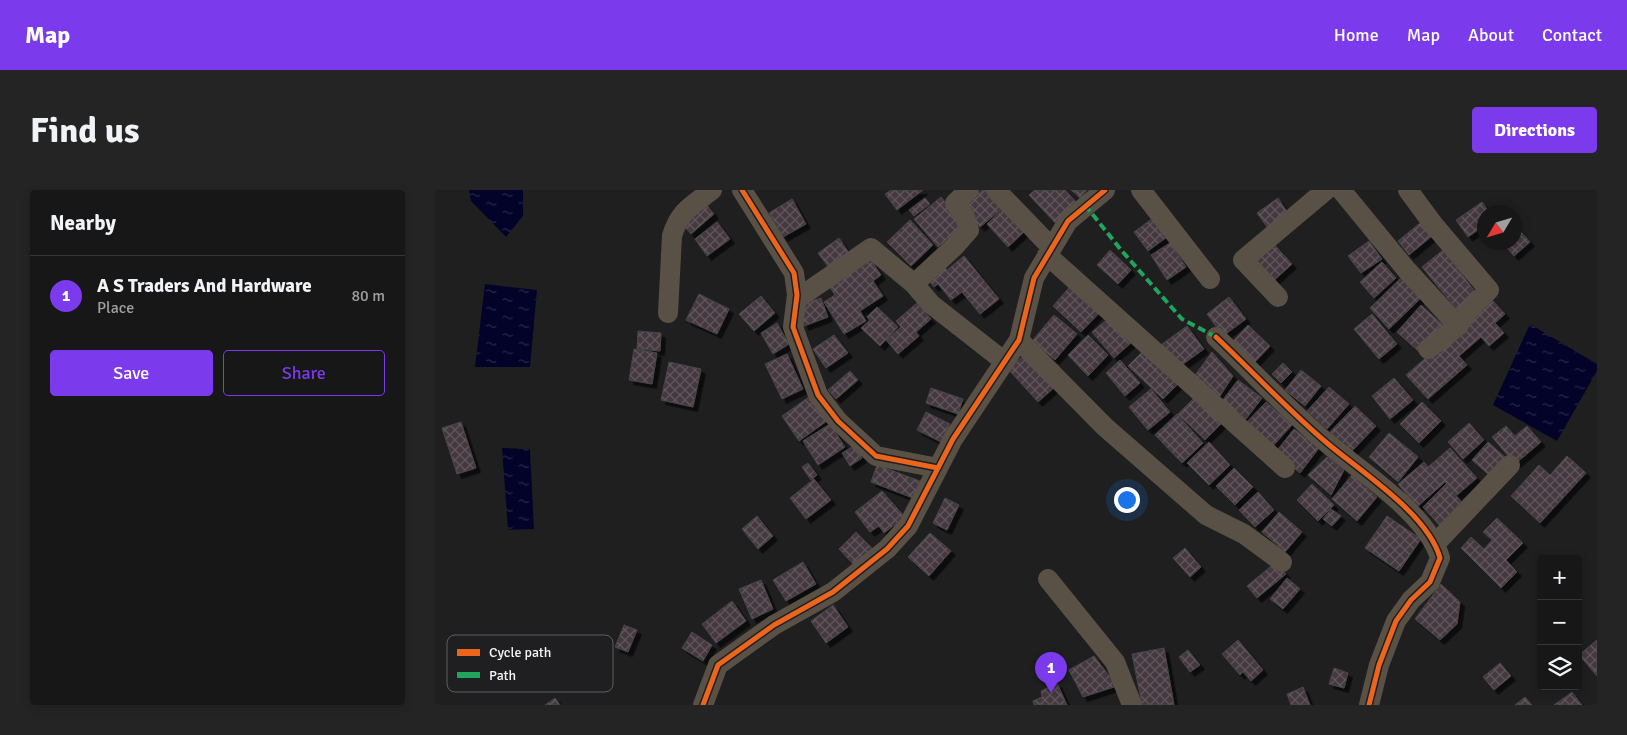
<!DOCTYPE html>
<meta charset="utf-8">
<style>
body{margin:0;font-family:Signika,sans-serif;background:#242424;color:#f1f3f6}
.controls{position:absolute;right:15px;bottom:15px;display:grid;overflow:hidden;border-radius:5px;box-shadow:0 2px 8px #0003}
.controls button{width:45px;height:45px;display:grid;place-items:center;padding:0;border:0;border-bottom:1px solid #363636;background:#171717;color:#f1f3f6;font:25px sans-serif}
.compass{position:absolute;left:1042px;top:15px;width:45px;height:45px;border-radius:50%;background:#171717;box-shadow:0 2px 8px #0003;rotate:232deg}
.you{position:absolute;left:691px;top:309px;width:18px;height:18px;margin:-12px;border:4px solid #fff;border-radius:50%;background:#1a73e8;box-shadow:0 0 0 8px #1a73e833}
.badge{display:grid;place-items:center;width:32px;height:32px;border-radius:50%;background:#7c3aed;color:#fff;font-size:16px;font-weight:700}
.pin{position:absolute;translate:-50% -41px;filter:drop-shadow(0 1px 2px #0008)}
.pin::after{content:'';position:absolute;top:26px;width:18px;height:15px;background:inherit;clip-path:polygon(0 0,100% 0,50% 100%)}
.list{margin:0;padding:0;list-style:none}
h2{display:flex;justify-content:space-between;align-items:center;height:65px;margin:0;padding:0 20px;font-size:21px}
h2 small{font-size:16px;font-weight:400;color:#9e9fa1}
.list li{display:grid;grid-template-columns:32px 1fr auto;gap:15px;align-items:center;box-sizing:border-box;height:80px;padding:0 20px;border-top:1px solid #363636}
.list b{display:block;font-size:19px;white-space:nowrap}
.list p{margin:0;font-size:16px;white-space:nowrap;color:#9e9fa1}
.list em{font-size:16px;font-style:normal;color:#9e9fa1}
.actions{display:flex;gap:10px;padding:15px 20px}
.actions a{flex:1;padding:11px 0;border:1px solid #7c3aed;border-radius:5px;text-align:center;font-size:18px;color:#7c3aed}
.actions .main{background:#7c3aed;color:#fff}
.icon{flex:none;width:28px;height:28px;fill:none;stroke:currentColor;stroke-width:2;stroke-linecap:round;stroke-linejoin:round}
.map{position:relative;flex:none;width:1162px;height:515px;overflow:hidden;border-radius:5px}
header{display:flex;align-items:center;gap:30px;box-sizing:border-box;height:70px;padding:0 25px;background:#7c3aed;color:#fff}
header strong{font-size:24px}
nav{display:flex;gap:28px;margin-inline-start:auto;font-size:18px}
.intro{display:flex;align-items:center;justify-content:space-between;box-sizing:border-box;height:120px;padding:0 30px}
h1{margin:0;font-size:35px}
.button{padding:12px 22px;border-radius:5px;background:#7c3aed;color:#fff;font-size:18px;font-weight:700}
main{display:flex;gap:30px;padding:0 30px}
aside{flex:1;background:#171717;border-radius:5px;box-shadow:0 2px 8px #0003}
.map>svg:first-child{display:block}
</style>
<header>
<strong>Map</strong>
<nav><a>Home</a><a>Map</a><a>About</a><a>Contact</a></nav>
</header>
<div class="intro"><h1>Find us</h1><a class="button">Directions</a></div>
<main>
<aside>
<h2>Nearby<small></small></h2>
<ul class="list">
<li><span class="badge">1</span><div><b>A S Traders And Hardware</b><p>Place</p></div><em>80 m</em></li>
</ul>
<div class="actions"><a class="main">Save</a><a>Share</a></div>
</aside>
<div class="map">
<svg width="1162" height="515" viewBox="0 0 1162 515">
<defs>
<pattern id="water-ripples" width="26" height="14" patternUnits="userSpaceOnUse" patternTransform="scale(1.25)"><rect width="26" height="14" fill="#030329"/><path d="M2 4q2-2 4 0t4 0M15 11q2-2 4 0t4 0" fill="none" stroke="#282849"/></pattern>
<pattern id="building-cross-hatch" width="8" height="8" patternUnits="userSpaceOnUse" patternTransform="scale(1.25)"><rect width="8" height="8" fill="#443940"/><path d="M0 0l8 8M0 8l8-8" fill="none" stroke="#60565c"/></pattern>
<filter id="shadow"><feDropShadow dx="4.5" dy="4.5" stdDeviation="0" flood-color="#0009"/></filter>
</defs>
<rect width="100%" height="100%" fill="#1f1f1f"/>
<!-- water -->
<path fill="url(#water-ripples)" d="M34,0h54v26l-17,21 -35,-36z
M50,94l52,6 -7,77h-55z
M1095,134l67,40v7l-40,70 -64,-36z
M67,258l28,1 4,80 -26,1z"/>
<!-- building -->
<path fill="url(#building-cross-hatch)" stroke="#464646" filter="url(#shadow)" d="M456,0h32l-26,20 -12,-16z
M547,0h8l14,17 -24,20 -17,-21z
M600,0h30l13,14 -22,20 -27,-29z
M636,0h16l-7,8z
M506,7l23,28 -26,22 -24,-28z
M490,8l5,6 -16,12 -5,-6z
M843,8l10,15 -21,14 -10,-14z
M357,9l14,25 -23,13 -14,-24z
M1047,12l7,10h-4v13l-17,12 -12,-17z
M271,14l8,10 -23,20 -9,-10z
M572,15l21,23 -20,19 -21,-23z
M718,28l14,19 -19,14 -14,-19z
M475,30l23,25 -22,21 -24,-24z
M282,32l13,17 -23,17 -12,-17z
M985,33l12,13 -23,19 -11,-14z
M1080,35l15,17 -16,14 -12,-14h13z
M404,48l10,15 -20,15 -11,-15z
M934,51l13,18 -21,14 -13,-17z
M837,52l20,22 -22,20 -20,-22z
M735,53l16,24 -19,13 -16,-25z
M675,60l21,20 -13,14 -21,-19z
M1008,60l34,44 -20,16 -35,-43z
M529,66l35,43 -19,15 -18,-22 -11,8 -13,-16 -4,3 -7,-9 16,-13 4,5z
M436,70l10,15 -8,6 10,15 -23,15 6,10 -22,13 -20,-32 11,-7 -6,-9z
M947,72l14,16 -22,20 -14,-16z
M966,88l20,20 -32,31 -19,-21z
M639,92l29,27 -22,23 -28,-26z
M264,104l30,15 -12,25 -31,-14z
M326,106l14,17 -21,18 -15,-17z
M794,107l17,22 -23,17 -16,-22z
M386,108l7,19 -24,9 -7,-20z
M1057,110l13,14 -10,9 9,10 -15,13 -8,-9 -22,19 8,9 -39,34 -22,-24z
M482,113l14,16 -15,13 3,4 -21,18 -12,-14 15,-13 -5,-6z
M986,115l22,20 -24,27 -22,-20z
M442,117l21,20 -18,19 -19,-18 9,-8 -3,-3z
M937,124l25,30 -18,15 -25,-30z
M619,125l23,19 -22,26 -23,-19z
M676,126l21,26 -18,16 -22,-26z
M342,133l12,21 -16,10 -12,-21z
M813,135l22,21 -16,17 -22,-21z
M752,136l17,23 -25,18 -17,-23z
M203,141l23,2 -1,18 -23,-2z
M399,145l14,18 -22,15 -13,-19z
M653,145l20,20 -20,21 -20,-21z
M199,159l23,4 -5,31 -23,-4z
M710,159l35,33 -17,17 -35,-33z
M777,162l21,24 -15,23 -25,-21z
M592,163l29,33 -18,16 -30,-33z
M352,164l16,35 -21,10 -17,-35z
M685,170l20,23 -15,13 -19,-23z
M234,172l32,7 -8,38 -32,-7z
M848,173l9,9 -11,11 -9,-9z
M866,180l20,16 -16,20 -20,-16z
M415,181l8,9 -22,19 -8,-9z
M959,188l19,22 -23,19 -18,-23z
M803,190l24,18 -16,21 -24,-18z
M894,197l20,17 -22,25 -20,-18z
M496,198l32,11 -5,15 -32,-11z
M716,199l19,23 -22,18 -19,-23z
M763,204l27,26 -20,20 -27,-26z
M374,207l18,24 -28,20 -17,-25z
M831,212l26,23 -19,21 -26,-24z
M987,212l19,19 -22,22 -19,-19z
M920,216l21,20 -25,26 -21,-20z
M491,222l24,12 -9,18 -24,-12z
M742,224l26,29 -21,20 -27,-28z
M26,232l15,46 -19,6 -15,-46z
M1034,233l15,17 -21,19 -15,-17z
M395,234l15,23 -27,18 -15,-24z
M1071,236l9,10 12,-10 14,16 -26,22 -23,-27z
M859,239l25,19 -19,25 -25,-20z
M954,243l29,24 -20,25 -29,-25z
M774,252l21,23 -21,20 -22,-22z
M1053,252l18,16 -16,18 -18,-16z
M419,256l8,12 -12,8 -8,-13z
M1015,258l27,30 -20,17 -12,-13 -28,25 -19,-23 26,-22 4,5z
M1132,266l19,17 -46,50 -29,-27 28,-31 11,10z
M892,267l17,13 -13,25 -23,-20z
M373,273l9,12 -6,5 -9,-13z
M442,275l43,16 -7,17 -42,-16z
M799,278l19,19 -18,18 -19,-19z
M917,285l25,22 -20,24 -25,-22z
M379,289l17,21 -25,19 -16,-21z
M877,294l22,21 -16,16 -21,-21z
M1011,294l20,23 -24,21 -19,-21z
M447,301l23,26 -21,16 -5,-7 -9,6 -15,-20z
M823,302l16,18 -19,17 -16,-17z
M510,308l14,7 -12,25 -14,-7z
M896,319l10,7 -9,10 -9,-7z
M844,322l23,20 -17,20 -23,-20z
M322,326l16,20 -15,13 -16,-20z
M952,326l34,23 -22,32 -34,-23z
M1062,328l26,25 -17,17 11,12 -16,16 -40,-40 10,-11 13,12 8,-9 -9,-8z
M421,342l17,17 -18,17 -16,-17z
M495,343l21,18 -22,25 -21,-19z
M750,358l16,19 -11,10 -17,-19z
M368,372l13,22 -30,17 -13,-21z
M841,372l10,12 -29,24 -10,-12z
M852,388l13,11 -17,20 -13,-10z
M326,390l12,29 -21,10 -13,-30z
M1006,394l19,18 -3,22 -17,16 -25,-21z
M297,411l14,20 -30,22 -14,-19z
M398,415l15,22 -22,16 -15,-22z
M189,435l13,5 -9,22 -13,-5z
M257,442l20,13 -9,16 -21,-13z
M803,450l25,30 -12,11 -8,-9 -3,3 -18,-21z
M1162,450v36l-18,-21z
M729,458l10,57h-32l-10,-51z
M753,460l12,15 -10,7 -11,-15z
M659,466l23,30 -34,11 -14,-27z
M1065,473l11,13 -17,14 -11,-13z
M899,478l14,5 -4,15 -15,-4z
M622,493l10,22h-33l-1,-4 9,-4 -1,-6z
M868,497l7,18h-19l-4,-11z
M1137,502l10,13h-28z
M1090,507l7,8h-17z
M120,508l5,7h-15z"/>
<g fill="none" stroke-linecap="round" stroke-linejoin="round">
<!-- minor -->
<path stroke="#5a5146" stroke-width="20" d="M307,0l52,83 3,22 -4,32 25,68 20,26 38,35 62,12
M534,0l-14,13 9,12 5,15 -14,16 -41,38 17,20 74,58
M561,0l56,58
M706,0l69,89
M906,0l64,78 53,58
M973,0l25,34 56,66 -21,21 -10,15 -30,23
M612,65l238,213
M843,107l-35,-37 83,-70
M362,109l74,-51 43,36
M233,123l4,-77c7,-25 21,-31 40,-46
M781,147c37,35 72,73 111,106 34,29 101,71 113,115l-10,24 -19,18 -15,21 -17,44 -10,40
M584,150l86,87 101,88 38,19 38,28
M1001,353l74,-78
M613,389l67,83 17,43
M268,515l15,-40 56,-40 59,-33 54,-43 21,-23 45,-87 66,-99 15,-62 34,-57 37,-31"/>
<!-- quiet -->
<path stroke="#20a55d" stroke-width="4" stroke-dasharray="8 4" stroke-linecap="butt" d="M650,15l37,46 60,68 34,18"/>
<defs>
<path id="cycleway" d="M307,0l52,83 3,22 -4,32 25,68 20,26 38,35 62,12
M781,147c37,35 72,73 111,106 34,29 101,71 113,115l-10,24 -19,18 -15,21 -17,44 -10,40
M268,515l15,-40 56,-40 59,-33 54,-43 21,-23 45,-87 66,-99 15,-62 34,-57 37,-31"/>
</defs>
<!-- cycleway casing -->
<use href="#cycleway" stroke="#1f1e20" stroke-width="8"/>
<!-- cycleway -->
<use href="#cycleway" stroke="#eb651d" stroke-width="5"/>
</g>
<!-- legend -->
<rect x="12" y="445" width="166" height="57" rx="8" fill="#1f1e20" stroke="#5f5e60" stroke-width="1"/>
<rect x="22" y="459" width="23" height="7" fill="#eb651d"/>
<rect x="22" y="482" width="23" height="6" fill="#20a55d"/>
<g font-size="14" fill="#f5f4f6">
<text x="54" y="467">Cycle path</text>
<text x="54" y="490">Path</text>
</g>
</svg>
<div class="controls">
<button>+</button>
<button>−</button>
<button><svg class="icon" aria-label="layers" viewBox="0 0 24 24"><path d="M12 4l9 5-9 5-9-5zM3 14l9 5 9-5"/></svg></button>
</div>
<svg class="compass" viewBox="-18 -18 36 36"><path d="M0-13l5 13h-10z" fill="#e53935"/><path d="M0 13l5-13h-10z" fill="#9e9fa1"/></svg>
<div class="you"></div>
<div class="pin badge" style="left:616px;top:503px">1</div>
</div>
</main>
